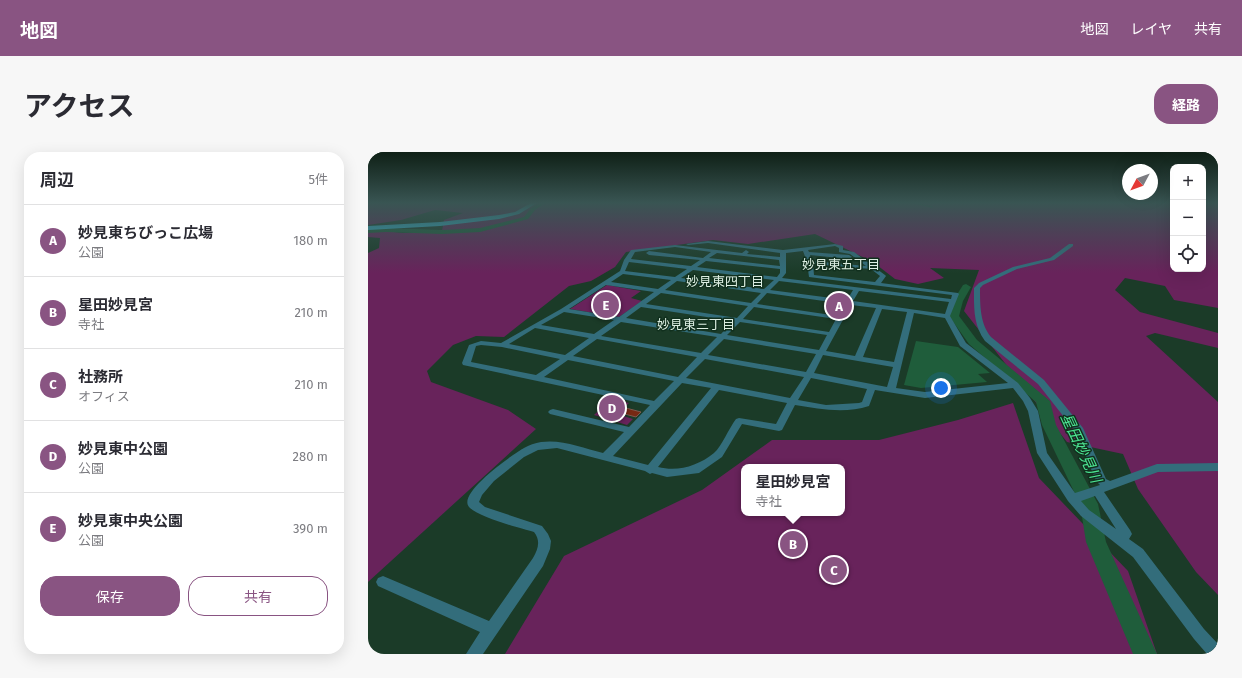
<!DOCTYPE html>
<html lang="ja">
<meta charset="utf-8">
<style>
body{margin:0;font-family:"Fira Sans","Noto Sans JP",sans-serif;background:#f7f7f7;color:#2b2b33}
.controls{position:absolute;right:12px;top:12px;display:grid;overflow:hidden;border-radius:8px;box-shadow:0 4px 16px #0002}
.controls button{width:36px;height:36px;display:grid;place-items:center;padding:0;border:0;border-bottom:1px solid #e1e1e2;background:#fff;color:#2b2b33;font:20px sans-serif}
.compass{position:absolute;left:754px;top:12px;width:36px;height:36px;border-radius:50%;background:#fff;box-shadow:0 4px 16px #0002;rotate:229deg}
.you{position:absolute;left:573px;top:236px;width:14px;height:14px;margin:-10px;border:3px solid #fff;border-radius:50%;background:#1a73e8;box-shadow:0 0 0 6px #1a73e833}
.badge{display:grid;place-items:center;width:26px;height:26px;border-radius:50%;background:#895482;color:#fff;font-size:13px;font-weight:700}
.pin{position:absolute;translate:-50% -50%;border:2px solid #fff;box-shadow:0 1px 4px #0006}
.popup{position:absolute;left:373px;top:312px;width:104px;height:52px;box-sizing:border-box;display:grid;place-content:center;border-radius:8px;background:#fff;filter:drop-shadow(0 1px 3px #0005);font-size:13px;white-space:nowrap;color:#7c7c81}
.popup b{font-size:15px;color:#2b2b33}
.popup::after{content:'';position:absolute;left:50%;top:100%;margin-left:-8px;border:8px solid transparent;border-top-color:#fff}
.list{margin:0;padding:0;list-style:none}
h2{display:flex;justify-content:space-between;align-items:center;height:52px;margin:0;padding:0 16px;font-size:17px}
h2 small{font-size:13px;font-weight:400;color:#7c7c81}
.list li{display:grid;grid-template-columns:26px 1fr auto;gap:12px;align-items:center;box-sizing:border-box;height:72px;padding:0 16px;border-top:1px solid #e1e1e2}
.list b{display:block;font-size:15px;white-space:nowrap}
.list p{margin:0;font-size:13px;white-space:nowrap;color:#7c7c81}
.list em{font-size:13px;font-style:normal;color:#7c7c81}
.actions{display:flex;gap:8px;padding:12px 16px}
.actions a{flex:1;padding:9px 0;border:1px solid #895482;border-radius:16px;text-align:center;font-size:14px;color:#895482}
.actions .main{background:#895482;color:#fff}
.icon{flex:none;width:22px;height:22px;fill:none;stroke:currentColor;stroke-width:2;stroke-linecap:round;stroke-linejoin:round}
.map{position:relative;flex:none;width:850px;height:502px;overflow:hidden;border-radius:16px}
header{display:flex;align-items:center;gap:24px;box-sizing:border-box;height:56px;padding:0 20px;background:#895482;color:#fff}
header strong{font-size:19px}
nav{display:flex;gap:22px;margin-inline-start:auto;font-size:14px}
.intro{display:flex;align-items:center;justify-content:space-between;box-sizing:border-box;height:96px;padding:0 24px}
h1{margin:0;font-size:28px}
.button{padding:10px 18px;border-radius:16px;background:#895482;color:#fff;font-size:14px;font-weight:700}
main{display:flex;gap:24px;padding:0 24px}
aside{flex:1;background:#fff;border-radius:16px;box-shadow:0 4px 16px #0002}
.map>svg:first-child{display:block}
</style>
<header>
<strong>地図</strong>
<nav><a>地図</a><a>レイヤ</a><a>共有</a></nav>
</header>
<div class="intro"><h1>アクセス</h1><a class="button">経路</a></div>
<main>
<aside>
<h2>周辺<small>5件</small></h2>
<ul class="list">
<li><span class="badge">A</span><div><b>妙見東ちびっこ広場</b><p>公園</p></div><em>180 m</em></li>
<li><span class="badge">B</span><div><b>星田妙見宮</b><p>寺社</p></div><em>210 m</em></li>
<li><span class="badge">C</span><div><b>社務所</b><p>オフィス</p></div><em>210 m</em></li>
<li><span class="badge">D</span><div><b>妙見東中公園</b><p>公園</p></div><em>280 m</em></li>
<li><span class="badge">E</span><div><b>妙見東中央公園</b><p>公園</p></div><em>390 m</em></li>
</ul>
<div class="actions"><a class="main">保存</a><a>共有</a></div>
</aside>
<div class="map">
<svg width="850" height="502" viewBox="0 0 850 502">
<rect width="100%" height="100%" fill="#1b3b28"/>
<!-- green -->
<path fill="#68235b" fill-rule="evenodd" d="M0,51h805v66h30v-66h15v105l-44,-8 -9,-14 -40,-8 -10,12 25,22 78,21v15l-63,-15 -9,3 72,66v193l-22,-23 -58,-83 -15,-35 -56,-12 -103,-131 15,-41 -49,-2 14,10 -26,6 -23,-5 -22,-17 -58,-28 -67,10 -35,-4 -87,12 -11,15 -24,14 -22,5 -65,51 -28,-1 -23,9 -26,26 4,11 77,28 28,19 -168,153v-329l11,-5 1,-10 -12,-1v-8l35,4 39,-2 2,-11 19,-7 -28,-3 -34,10 -33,5z
M239,133l34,6 -10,7 11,3 -23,16 -49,-8z
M243,247l18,4 -12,11 16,5 -6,6 -33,-10z
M645,251l26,75 89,93 29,83h-652l59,-98 138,-66 70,-50h107l79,-20zM376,315h98v46h-98z"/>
<!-- water -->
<path fill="#1f5d3b" d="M548,189l42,6 32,26 -12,1 9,8 -66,6 -17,-3z"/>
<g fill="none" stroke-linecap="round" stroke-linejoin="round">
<!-- stream -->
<path stroke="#1f5d3b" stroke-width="1" d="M547,51l17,4"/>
<!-- river -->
<path fill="#1f5d3b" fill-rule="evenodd" d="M171,51h6l-10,7 -7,9 -48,13 -38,2 -56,-2 -18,1v-4l18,-1 56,2 38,-2 44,-11 7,-9z
M598,132l5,3 -8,14 -4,15 18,24 73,61 6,24 42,79 8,38 51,112h-24l-47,-112 -6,-38 -38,-79 -6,-23 -67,-58 -20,-28 4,-15 10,-16z"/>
</g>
<!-- building -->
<path fill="#772914" stroke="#7e594f" d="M258,256l15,4 -5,5 -15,-4z
M462,407l17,16 -9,7 -16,-16z"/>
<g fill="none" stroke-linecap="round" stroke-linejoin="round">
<!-- minor -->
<path fill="#336d7b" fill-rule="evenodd" d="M340,89l75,9 52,-6 8,2v4l11,2 31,23 1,1 -5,7 77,10 1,1 -9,22 16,27 52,40 12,15 8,13 9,42 28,40 25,-8 -4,-4 -21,-50 -37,-47 -53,-43c-12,-16 -11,-34 -11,-53l5,-5 34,-16 37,-9 19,-14h4v2l-19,14 -37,9 -34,16 -3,3c0,17 0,36 11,49l53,43 39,48 23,51 4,2 47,-17 61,-1v8l-60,1 -54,20 26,38 2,4 -3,5 14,10 61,80 14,15v10h-11l-13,-15 -61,-82 -52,-41 -13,-15 -31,-48 -9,-42 -5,-10 -10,-13 -88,10 -50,-8 -6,16c-24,8 -50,3 -74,-1l-13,25 -3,1 -37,-7 -20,33 -23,16 -32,4 -15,-4 -2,1 -5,-3 -88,-23 -19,2 -14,7 -30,24 -12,14 -3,7 6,5 57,19 6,8 3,7 -1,8 -7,17 -60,88h-17l14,-22 -102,-46 -2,-4 2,-4 5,-2 106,45 44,-63c5,-9 8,-17 1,-26 -15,-4 -56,-15 -65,-25 -12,-14 44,-53 55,-59 5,-3 11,-5 17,-6 21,-3 42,6 62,11l21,-21 -74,-18 -2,-2 2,-2 3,-1 76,18 21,-22 -187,-40 -1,-2 7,-18 12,-4 20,2 60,-34 59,-38 4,-11 7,-10 44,-5 67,8 4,-3 3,2 -2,2 33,3v-4l-72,-10 -20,2 -2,-1zM467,94l4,2v4l11,2 16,12 -54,-5 -2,-6 39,4 3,-2 -3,-2 -40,-3 -1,-2zM307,95l36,5 -8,6 -54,-7 -3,2 3,2 51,5 -9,6 -60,-7 4,-7zM435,99l4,11 2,15 143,18 -1,4 -169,-21 4,-5v-20zM349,101l62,7 1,6 -71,-8zM338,109l74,8v4l-3,4 -80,-10zM261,110l58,7 -12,8 -50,-6zM445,112l58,5 9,7 -5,6 -61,-7zM325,118l81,10 -10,9 -83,-11zM255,122l48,6 -13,9 -47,-7zM309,129l84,12 -10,10 -86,-13zM411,129l74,9 -6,10 -77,-10zM238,133l48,7 -35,25 -50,-8zM491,139l90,11 -4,12 -92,-13zM293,141l87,13 -11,12 -91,-14zM399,141l78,11 -7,12 -81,-12zM483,153l25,3 -21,48 -29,-5zM273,155l92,14 -12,13 -95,-16zM386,155l82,12 -7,13 -86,-13zM514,157l25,3 -13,50 -31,-5zM196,160l50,8 -20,14 -53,-9zM546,161l31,5 15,28 48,37 -83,9 -29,-4zM253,170l96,15 -16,16 -100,-17zM372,170l87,13 -8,15 -92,-15zM167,176l54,10 -24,17 -56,-11zM229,187l100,18 -19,20 -105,-21zM356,187l92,15 -10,18 -98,-17zM113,193l21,2 58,12 -24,16 -65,-13 5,-16zM455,203l70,12 -6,20 -73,-14zM337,207l99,18 -14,21 -104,-20zM200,208l106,21 -20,20 -110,-24zM443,226l56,11 -5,13 -3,1 -33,2 -28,-5zM314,231l29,5 -63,77 -35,-9zM351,238l68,13 -11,21 -37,-6 -3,1c-7,9 -14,27 -22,34 -16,13 -36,19 -56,14zM727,344l21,33 -27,-19 -8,-9z"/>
<!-- highway -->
<path fill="#37b7d2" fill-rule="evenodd" d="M163,51h6l-18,11 -20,5 -59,7 -72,4v-4l72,-4 59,-7 16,-3z"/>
</g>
<!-- sky -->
<linearGradient id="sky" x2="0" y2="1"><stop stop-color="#0f2016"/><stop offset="0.42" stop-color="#395553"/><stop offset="1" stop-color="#395553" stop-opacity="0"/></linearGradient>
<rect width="850" height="121" fill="url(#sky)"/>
<g text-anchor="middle" stroke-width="3" stroke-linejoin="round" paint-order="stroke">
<!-- far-neighbourhood labels -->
<g font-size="13" fill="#dceee2" stroke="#11301e">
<text x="473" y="117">妙見東五丁目</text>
<text x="357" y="134">妙見東四丁目</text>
<text x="328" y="177">妙見東三丁目</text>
</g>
<!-- water labels -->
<g font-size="15" font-style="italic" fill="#4ce492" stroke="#11301e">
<text transform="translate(713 296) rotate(65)" y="5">星田妙見川</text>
</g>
</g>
</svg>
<div class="controls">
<button>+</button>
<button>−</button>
<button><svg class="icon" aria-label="locate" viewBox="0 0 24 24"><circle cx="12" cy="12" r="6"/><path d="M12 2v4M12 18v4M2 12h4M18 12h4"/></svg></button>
</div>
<svg class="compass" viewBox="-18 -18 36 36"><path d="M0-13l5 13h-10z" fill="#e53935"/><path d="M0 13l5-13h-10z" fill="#7c7c81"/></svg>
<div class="you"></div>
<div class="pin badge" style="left:471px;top:154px">A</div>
<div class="pin badge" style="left:425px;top:392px">B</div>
<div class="popup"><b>星田妙見宮</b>寺社</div>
<div class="pin badge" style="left:466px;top:418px">C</div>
<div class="pin badge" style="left:244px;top:256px">D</div>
<div class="pin badge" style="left:238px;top:153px">E</div>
</div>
</main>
